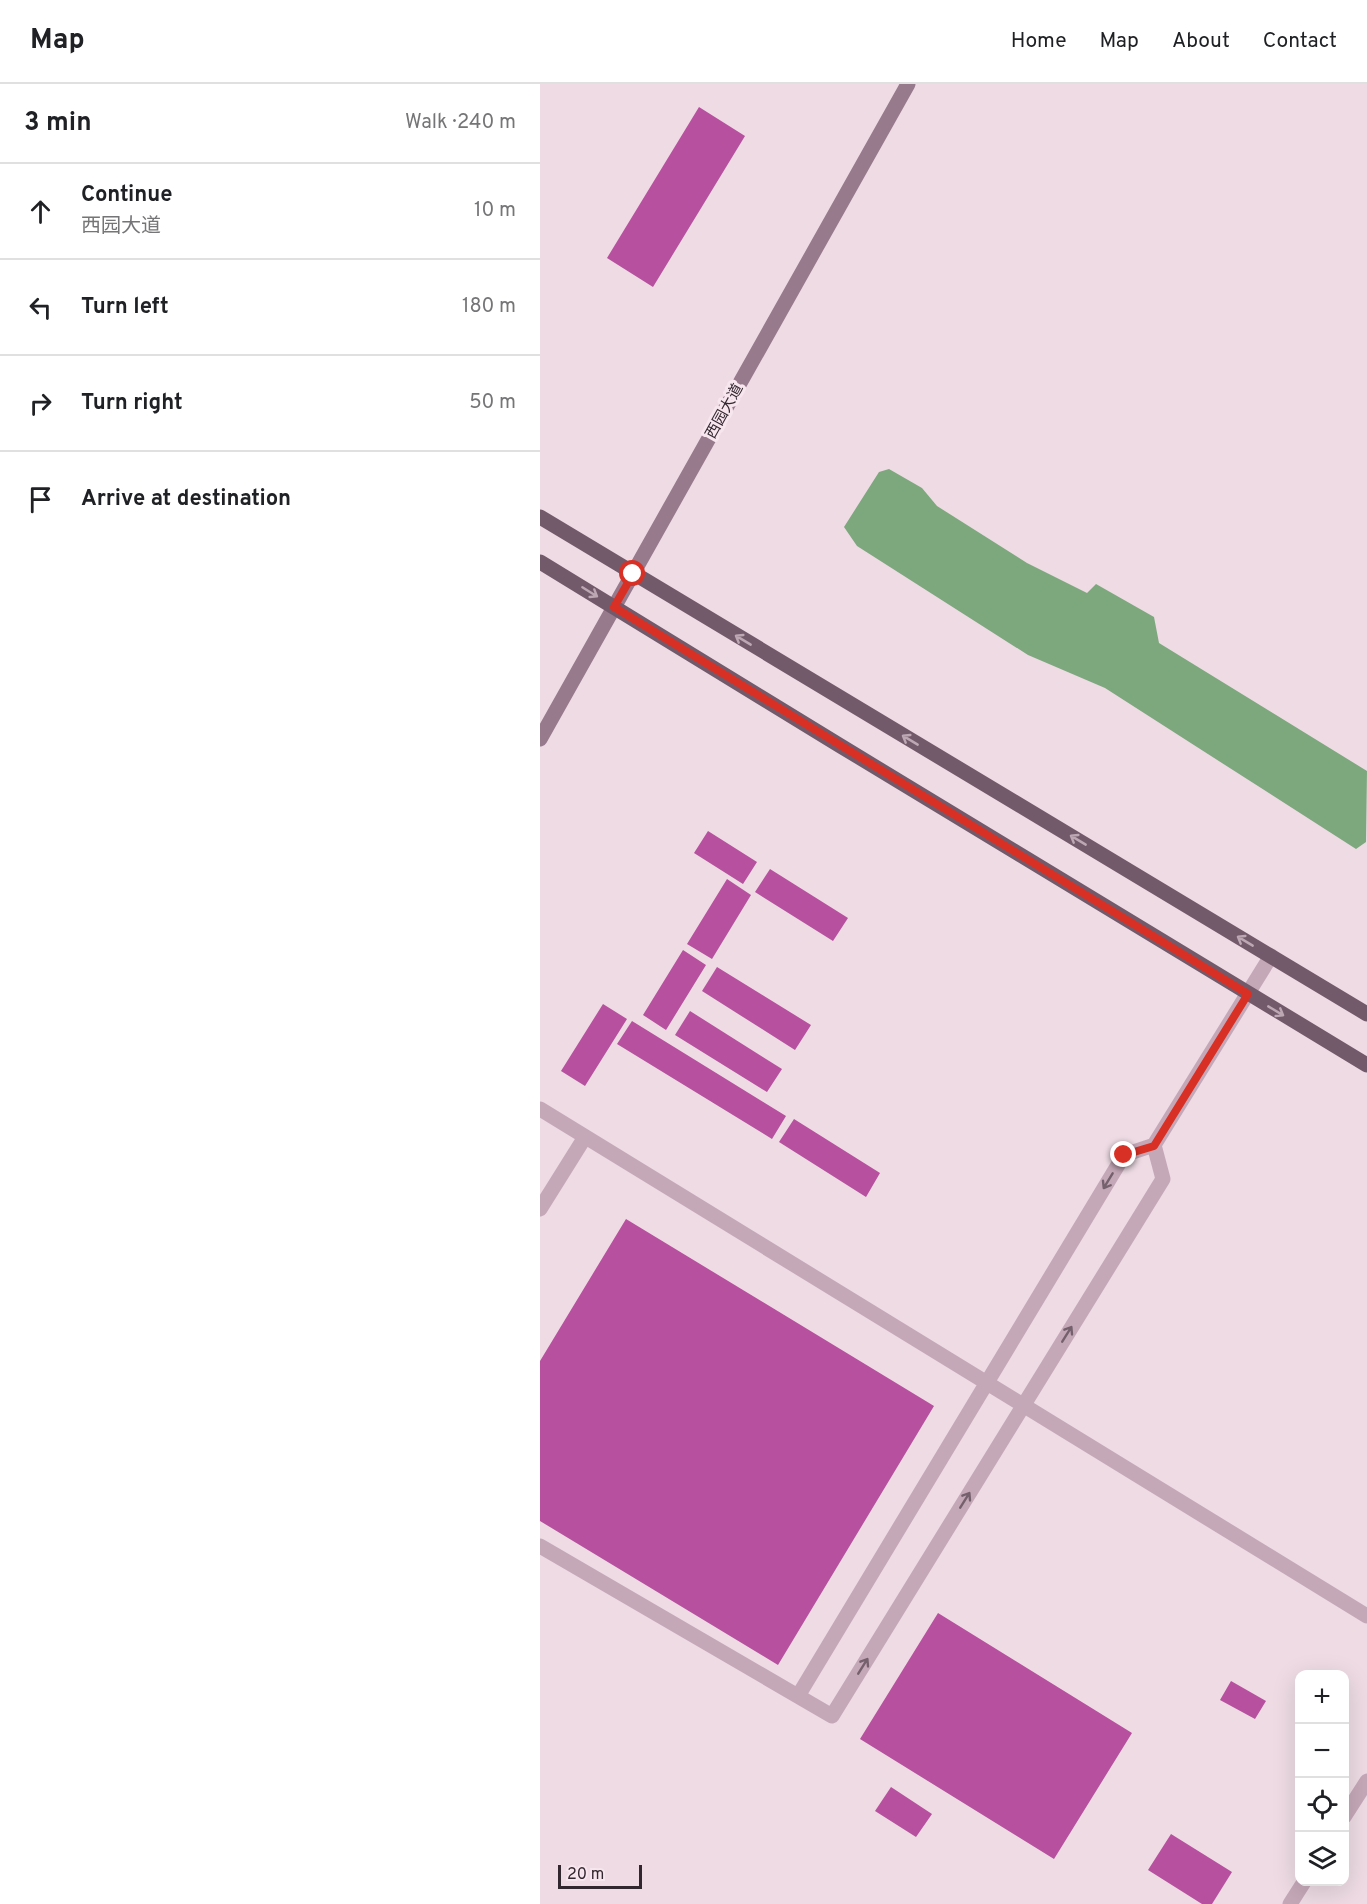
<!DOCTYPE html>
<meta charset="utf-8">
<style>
body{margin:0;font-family:Overpass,"Noto Sans SC",sans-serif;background:#f2f2f2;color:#202124}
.controls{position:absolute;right:18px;bottom:18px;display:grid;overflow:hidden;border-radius:12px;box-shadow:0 6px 24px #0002}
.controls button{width:54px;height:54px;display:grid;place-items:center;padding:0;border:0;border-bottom:2px solid #e0e0e0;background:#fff;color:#202124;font:30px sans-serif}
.scale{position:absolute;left:18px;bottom:15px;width:84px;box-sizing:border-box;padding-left:6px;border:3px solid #33272f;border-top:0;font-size:16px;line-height:21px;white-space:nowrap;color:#33272f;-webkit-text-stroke:4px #f7e6ee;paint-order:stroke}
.stop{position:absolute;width:18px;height:18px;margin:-14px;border:4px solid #d93025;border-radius:50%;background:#fff}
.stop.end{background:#d93025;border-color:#fff;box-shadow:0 2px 6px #0008}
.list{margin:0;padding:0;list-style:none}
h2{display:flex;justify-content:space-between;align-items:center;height:78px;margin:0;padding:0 24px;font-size:26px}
h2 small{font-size:20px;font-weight:400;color:#757577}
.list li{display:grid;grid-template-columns:39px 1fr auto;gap:18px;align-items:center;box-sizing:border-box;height:96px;padding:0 24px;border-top:2px solid #e0e0e0}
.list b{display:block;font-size:22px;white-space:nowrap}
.list p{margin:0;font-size:20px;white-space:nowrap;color:#757577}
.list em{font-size:20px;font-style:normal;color:#757577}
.icon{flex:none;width:33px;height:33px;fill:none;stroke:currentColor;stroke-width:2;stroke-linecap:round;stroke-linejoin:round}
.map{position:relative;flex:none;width:827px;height:1820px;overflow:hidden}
header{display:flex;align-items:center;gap:36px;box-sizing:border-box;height:84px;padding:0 30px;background:#fff;border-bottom:2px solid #e0e0e0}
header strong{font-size:28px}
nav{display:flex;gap:33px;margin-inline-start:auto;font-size:21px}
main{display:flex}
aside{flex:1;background:#fff}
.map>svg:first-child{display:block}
</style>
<header>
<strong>Map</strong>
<nav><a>Home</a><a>Map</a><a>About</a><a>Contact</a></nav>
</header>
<main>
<aside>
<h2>3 min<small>Walk · 240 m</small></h2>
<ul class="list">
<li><svg class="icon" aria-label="ahead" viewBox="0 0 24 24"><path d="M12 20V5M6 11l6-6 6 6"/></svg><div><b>Continue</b><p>西园大道</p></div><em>10 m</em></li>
<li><svg class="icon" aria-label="left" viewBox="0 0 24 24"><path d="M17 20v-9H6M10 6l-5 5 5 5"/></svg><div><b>Turn left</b></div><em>180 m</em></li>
<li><svg class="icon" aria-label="right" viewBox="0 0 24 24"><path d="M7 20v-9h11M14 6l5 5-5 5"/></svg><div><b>Turn right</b></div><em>50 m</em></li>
<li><svg class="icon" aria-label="arrive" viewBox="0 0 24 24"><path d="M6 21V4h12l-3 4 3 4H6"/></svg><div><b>Arrive at destination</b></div></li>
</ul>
</aside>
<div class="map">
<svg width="827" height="1820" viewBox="0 0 827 1820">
<rect width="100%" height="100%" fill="#eedbe4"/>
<!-- water -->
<path fill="#7da87e" d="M349,385l33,19 15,18 90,57 60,30 9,-9 58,33 5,26 208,128 -1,71 -10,7 -251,-161 -77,-33 -171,-109 -13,-19 35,-55z"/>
<!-- building -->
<path fill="#b7509f" d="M159,23l46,29 -92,151 -46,-29z
M168,747l49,31 -14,22 -49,-31z
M230,785l78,49 -15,23 -78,-49z
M187,795l24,16 -39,64 -25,-15z
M143,866l23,15 -40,65 -23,-15z
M177,883l94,58 -16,25 -93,-59z
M63,920l24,15 -42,67 -24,-15z
M150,927l92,58 -15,23 -92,-57z
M92,937l154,95 -14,23 -155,-95z
M254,1035l86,54 -14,24 -87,-55z
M86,1135l308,187 -156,259 -238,-144v-160z
M398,1529l194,120 -78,126 -194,-120z
M691,1597l35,20 -11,18 -35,-19z
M351,1703l41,27 -16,23 -41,-26z
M631,1750l61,38 -20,32h-10l-54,-34z"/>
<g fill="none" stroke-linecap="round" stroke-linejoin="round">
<!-- lane -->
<path stroke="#c5a8b8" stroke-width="15" d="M0,1025l827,507
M614,1061l117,-189
M0,1125l45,-72
M0,1462l292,170 331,-537 -9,-34 -30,10 -326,541
M804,1733l23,-36
M750,1820l14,-22"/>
<!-- secondary -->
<path stroke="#987a8d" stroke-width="15" d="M0,655l368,-655"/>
<!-- primary -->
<path stroke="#735a6b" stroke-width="15" d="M0,433l827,497
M0,478l299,183 528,320"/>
</g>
<!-- one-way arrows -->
<defs><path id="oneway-shaft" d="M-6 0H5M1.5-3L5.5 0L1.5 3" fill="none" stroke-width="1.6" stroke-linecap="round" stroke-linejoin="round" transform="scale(1.5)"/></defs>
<g stroke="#bca7b3">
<use href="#oneway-shaft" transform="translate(50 508) rotate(32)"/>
<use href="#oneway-shaft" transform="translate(203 556) rotate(-149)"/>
<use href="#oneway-shaft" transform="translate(370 656) rotate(-149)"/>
<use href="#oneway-shaft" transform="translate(538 756) rotate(-149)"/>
<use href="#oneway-shaft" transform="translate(705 857) rotate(-149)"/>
<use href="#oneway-shaft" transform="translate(736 927) rotate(31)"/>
</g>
<g stroke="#75616d">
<use href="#oneway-shaft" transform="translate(568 1097) rotate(121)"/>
<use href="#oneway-shaft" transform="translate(527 1250) rotate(-58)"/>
<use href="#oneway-shaft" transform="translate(425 1416) rotate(-58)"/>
<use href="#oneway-shaft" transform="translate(323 1582) rotate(-58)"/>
</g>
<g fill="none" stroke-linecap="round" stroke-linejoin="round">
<!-- route -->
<path stroke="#d93025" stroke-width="8" d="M93,490l-19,33 634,387 -94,152 -30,9"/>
</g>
<g text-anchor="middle" stroke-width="6" stroke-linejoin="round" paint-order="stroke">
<!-- street labels -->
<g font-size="15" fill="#33272f" stroke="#f7e6ee">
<text transform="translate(184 327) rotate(-61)" y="5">西园大道</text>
</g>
</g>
</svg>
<div class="controls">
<button>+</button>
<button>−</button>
<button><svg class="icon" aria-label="locate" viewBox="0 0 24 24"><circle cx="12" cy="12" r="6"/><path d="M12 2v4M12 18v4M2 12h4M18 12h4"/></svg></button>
<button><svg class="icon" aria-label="layers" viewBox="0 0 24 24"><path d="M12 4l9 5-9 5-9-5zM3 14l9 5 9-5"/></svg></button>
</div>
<div class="scale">20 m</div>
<div class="stop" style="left:93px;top:490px"></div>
<div class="stop end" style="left:584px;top:1071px"></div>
</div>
</main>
